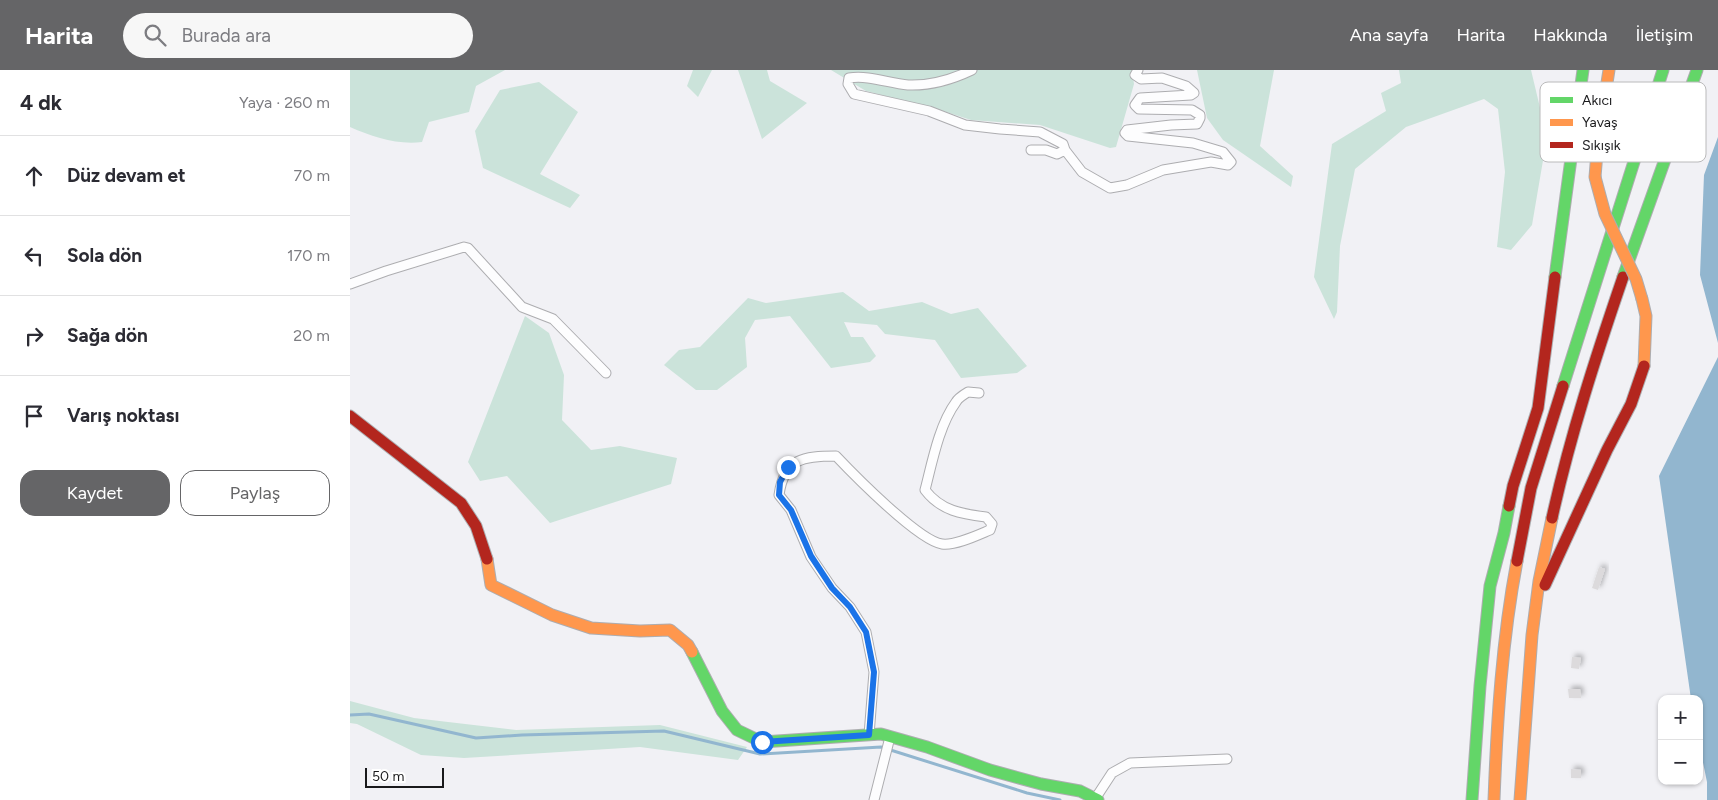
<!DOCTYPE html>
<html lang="tr">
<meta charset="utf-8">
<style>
body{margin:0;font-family:Figtree,sans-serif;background:#f7f7f7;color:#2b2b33}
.controls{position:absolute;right:15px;bottom:15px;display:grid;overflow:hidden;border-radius:10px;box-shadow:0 1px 4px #0004}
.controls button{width:45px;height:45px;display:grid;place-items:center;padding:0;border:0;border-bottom:1px solid #e1e1e2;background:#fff;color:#2b2b33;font:25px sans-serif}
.scale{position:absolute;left:15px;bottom:12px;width:79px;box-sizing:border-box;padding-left:5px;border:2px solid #19191b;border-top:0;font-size:14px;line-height:18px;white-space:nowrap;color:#19191b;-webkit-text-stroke:4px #fff;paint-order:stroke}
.stop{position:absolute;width:15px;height:15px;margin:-11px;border:4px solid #1a73e8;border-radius:50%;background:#fff}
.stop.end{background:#1a73e8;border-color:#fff;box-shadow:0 1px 5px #0008}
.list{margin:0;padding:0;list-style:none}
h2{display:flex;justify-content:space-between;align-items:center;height:65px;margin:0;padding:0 20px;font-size:21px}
h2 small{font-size:16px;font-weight:400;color:#7c7c81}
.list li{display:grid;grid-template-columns:32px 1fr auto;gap:15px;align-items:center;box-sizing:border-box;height:80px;padding:0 20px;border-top:1px solid #e1e1e2}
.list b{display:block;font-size:19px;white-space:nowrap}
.list em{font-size:16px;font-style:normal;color:#7c7c81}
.actions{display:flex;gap:10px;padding:15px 20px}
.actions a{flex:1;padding:11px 0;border:1px solid #656567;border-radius:15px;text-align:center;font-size:18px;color:#656567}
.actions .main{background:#656567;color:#fff}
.icon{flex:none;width:28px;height:28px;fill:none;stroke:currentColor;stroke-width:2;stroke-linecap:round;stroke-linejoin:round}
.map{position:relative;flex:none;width:1368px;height:730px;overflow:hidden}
header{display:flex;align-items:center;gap:30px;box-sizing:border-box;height:70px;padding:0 25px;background:#656567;color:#fff}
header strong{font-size:24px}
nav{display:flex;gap:28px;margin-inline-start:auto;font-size:18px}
.search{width:350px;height:45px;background:#f7f7f7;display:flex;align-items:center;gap:12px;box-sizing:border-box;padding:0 18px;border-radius:28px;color:#7c7c81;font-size:19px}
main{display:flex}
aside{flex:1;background:#fff}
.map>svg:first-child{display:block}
</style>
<header>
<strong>Harita</strong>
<div class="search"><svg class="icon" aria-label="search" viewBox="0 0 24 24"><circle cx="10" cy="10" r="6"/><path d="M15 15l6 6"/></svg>Burada ara</div>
<nav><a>Ana sayfa</a><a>Harita</a><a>Hakkında</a><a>İletişim</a></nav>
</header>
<main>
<aside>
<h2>4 dk<small>Yaya · 260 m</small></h2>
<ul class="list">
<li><svg class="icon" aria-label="ahead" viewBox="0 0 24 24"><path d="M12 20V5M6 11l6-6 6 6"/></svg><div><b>Düz devam et</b></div><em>70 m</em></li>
<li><svg class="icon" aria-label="left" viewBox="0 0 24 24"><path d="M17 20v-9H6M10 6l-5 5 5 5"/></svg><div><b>Sola dön</b></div><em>170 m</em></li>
<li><svg class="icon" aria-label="right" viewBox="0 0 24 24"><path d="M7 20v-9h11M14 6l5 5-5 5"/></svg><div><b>Sağa dön</b></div><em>20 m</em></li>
<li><svg class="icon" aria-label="arrive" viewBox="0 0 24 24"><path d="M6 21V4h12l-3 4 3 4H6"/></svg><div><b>Varış noktası</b></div></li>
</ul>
<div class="actions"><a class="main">Kaydet</a><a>Paylaş</a></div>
</aside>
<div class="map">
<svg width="1368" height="730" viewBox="0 0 1368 730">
<defs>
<filter id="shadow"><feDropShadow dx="3" dy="-3" stdDeviation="2.5" flood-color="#0004"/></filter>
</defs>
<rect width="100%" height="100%" fill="#f1f1f5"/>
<!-- green -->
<path fill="#cbe3da" d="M0,0h155l-29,16 -7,26 -40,10 -7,20c-25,3 -49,-5 -72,-15z
M343,0h19l-14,27 -11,-11z
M388,0h29l3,11 37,22 -45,36z
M481,0h301l2,14 -18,63 -6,1 -70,-23 -69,-5 -31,-10 -74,-19z
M847,0h77l-14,76 33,30 -2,11 -68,-47 -16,-22z
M1049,0h132l16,67 -15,88 -21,25 -14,-3 8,-75 -7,-63 -14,-10 -78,28 -51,42 -15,77 -3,66 -3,7 -20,-42 18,-133 54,-33 -5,-18 20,-10z
M189,12l39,30 -38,62 40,21 -10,13 -87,-40 -8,-37 25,-41z
M493,222l26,19 53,-9 29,12 27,-6 49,58 -10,7 -56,5 -26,-38 -50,-6 -8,-9 -33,-3 7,15h12l13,19 -6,6 -39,6 -41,-52 -35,4 -10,18 2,29 -30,23h-21l-32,-25 15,-15 21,-3 48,-49 18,5z
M175,246l24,17 15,42 -2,45 29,30 29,-4 57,12 -6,26 -121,39 -43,-47 -27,5 -12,-19z
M0,631l64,17 102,12 144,-5 87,22 -9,13 -98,-13 -176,11 -43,-3 -64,-31 -7,-1z"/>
<!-- water -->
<path fill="#92b6cf" d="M1368,67v206l-18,-68 4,-100z
M1368,287v443h-11v-18l-8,-39v-44h-8l-32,-223z"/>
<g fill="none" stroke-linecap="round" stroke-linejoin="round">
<!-- stream -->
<path stroke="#92b6cf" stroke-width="3" d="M0,645l19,-1 107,24 46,-3 142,-4 96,23 121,-7 146,46 33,7"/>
</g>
<!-- building -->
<path fill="#dcdadc" filter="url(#shadow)" d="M1249,497l6,2 -7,21 -6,-2z
M1222,587l9,1 -2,11 -8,-1z
M1218,619h12l1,9h-12z
M1221,699l10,1v8h-10z"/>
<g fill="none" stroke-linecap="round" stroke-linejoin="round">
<defs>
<path id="street" d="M622,0c-21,10 -41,16 -64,15 -20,-2 -39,-10 -59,-7l-1,6 6,10 75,17 36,14 35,4 40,3 23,12 2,6 -8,4 -11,-4h-15
M715,80l17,22 28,16 17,-3 36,-15 48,-8 17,3 3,-3 -8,-10 -30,-9 -65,-7 -3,-3 2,-3 44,-5 26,-1 3,-6v-3l-8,-5 -53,-1 -4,-4 5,-7 51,-3 3,-2 -8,-7 -24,-8 -21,1 -6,-4 3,-5
M0,214l36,-13 78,-24 4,1 54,59 31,12 53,54
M519,665l5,-63 -8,-40 -16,-25 -18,-19 -21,-31 -20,-47 -12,-15c5,-37 25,-39 57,-39 18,19 83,85 106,88 13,2 36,-9 48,-14l2,-6 -6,-7c-24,-3 -45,-6 -61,-27 7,-27 14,-65 31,-88 2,-4 7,-7 12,-10l11,1
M745,729l17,-26 18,-10 97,-4
M524,730l16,-63"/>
<path id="fast" d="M1205,207l28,-207
M1273,207l74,-207
M1213,316l100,-316
M342,582l30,59 15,19 25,12 119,-8 46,13 63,23 51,14 39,7 18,9
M1122,730l8,-114 10,-100 14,-53 5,-27"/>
<path id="slow" d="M1245,107l3,-37 11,-70
M1292,229l4,17 -2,50
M137,489l4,26 61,30 39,13 49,3 30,-1 18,15 4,7
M1144,730c3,-80 8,-160 23,-239
M1170,730l12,-165 7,-54 13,-63"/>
<path id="jam" d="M0,346l111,87 15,23 11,33
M1159,436l4,-20 25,-78 17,-131
M1202,448c18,-82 44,-162 71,-241
M1167,491l14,-73 32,-102
M1195,515l62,-135 24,-46 13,-38"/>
</defs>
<!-- street casing -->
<use href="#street" stroke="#adadb0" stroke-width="11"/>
<!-- fast casing -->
<use href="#fast" stroke="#adadb0" stroke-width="13"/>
<!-- slow casing -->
<use href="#slow" stroke="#adadb0" stroke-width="13"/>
<!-- jam casing -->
<use href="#jam" stroke="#adadb0" stroke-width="13"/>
<!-- street -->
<use href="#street" stroke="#fdfdfe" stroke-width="9"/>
<!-- fast -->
<use href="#fast" stroke="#63d668" stroke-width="11"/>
<!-- slow -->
<use href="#slow" stroke="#ff974d" stroke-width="11"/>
<!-- jam -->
<use href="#jam" stroke="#b3261e" stroke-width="11"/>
<defs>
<path id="slow-bridge" d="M1245,107l10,37 31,65 6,20"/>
</defs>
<!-- slow-bridge casing -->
<use href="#slow-bridge" stroke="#adadb0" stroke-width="13" stroke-linecap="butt"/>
<!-- slow-bridge -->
<use href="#slow-bridge" stroke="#ff974d" stroke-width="11"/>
</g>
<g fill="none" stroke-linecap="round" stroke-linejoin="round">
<!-- route -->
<path stroke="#1a73e8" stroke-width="6" d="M412,672l107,-7 5,-63 -8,-40 -16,-25 -18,-19 -21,-32 -20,-46 -12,-15 1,-13 8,-15"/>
</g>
<!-- legend -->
<rect x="1190" y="12" width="166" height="80" rx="8" fill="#fff" stroke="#bababb" stroke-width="1"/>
<rect x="1200" y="27" width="23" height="6" fill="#63d668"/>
<rect x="1200" y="49" width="23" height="7" fill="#ff974d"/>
<rect x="1200" y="72" width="23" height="6" fill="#b3261e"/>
<g font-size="14" fill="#19191b">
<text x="1232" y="35">Akıcı</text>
<text x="1232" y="57">Yavaş</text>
<text x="1232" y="80">Sıkışık</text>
</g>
</svg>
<div class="controls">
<button>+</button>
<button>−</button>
</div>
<div class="scale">50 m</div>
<div class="stop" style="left:412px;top:672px"></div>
<div class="stop end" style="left:438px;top:397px"></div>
</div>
</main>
